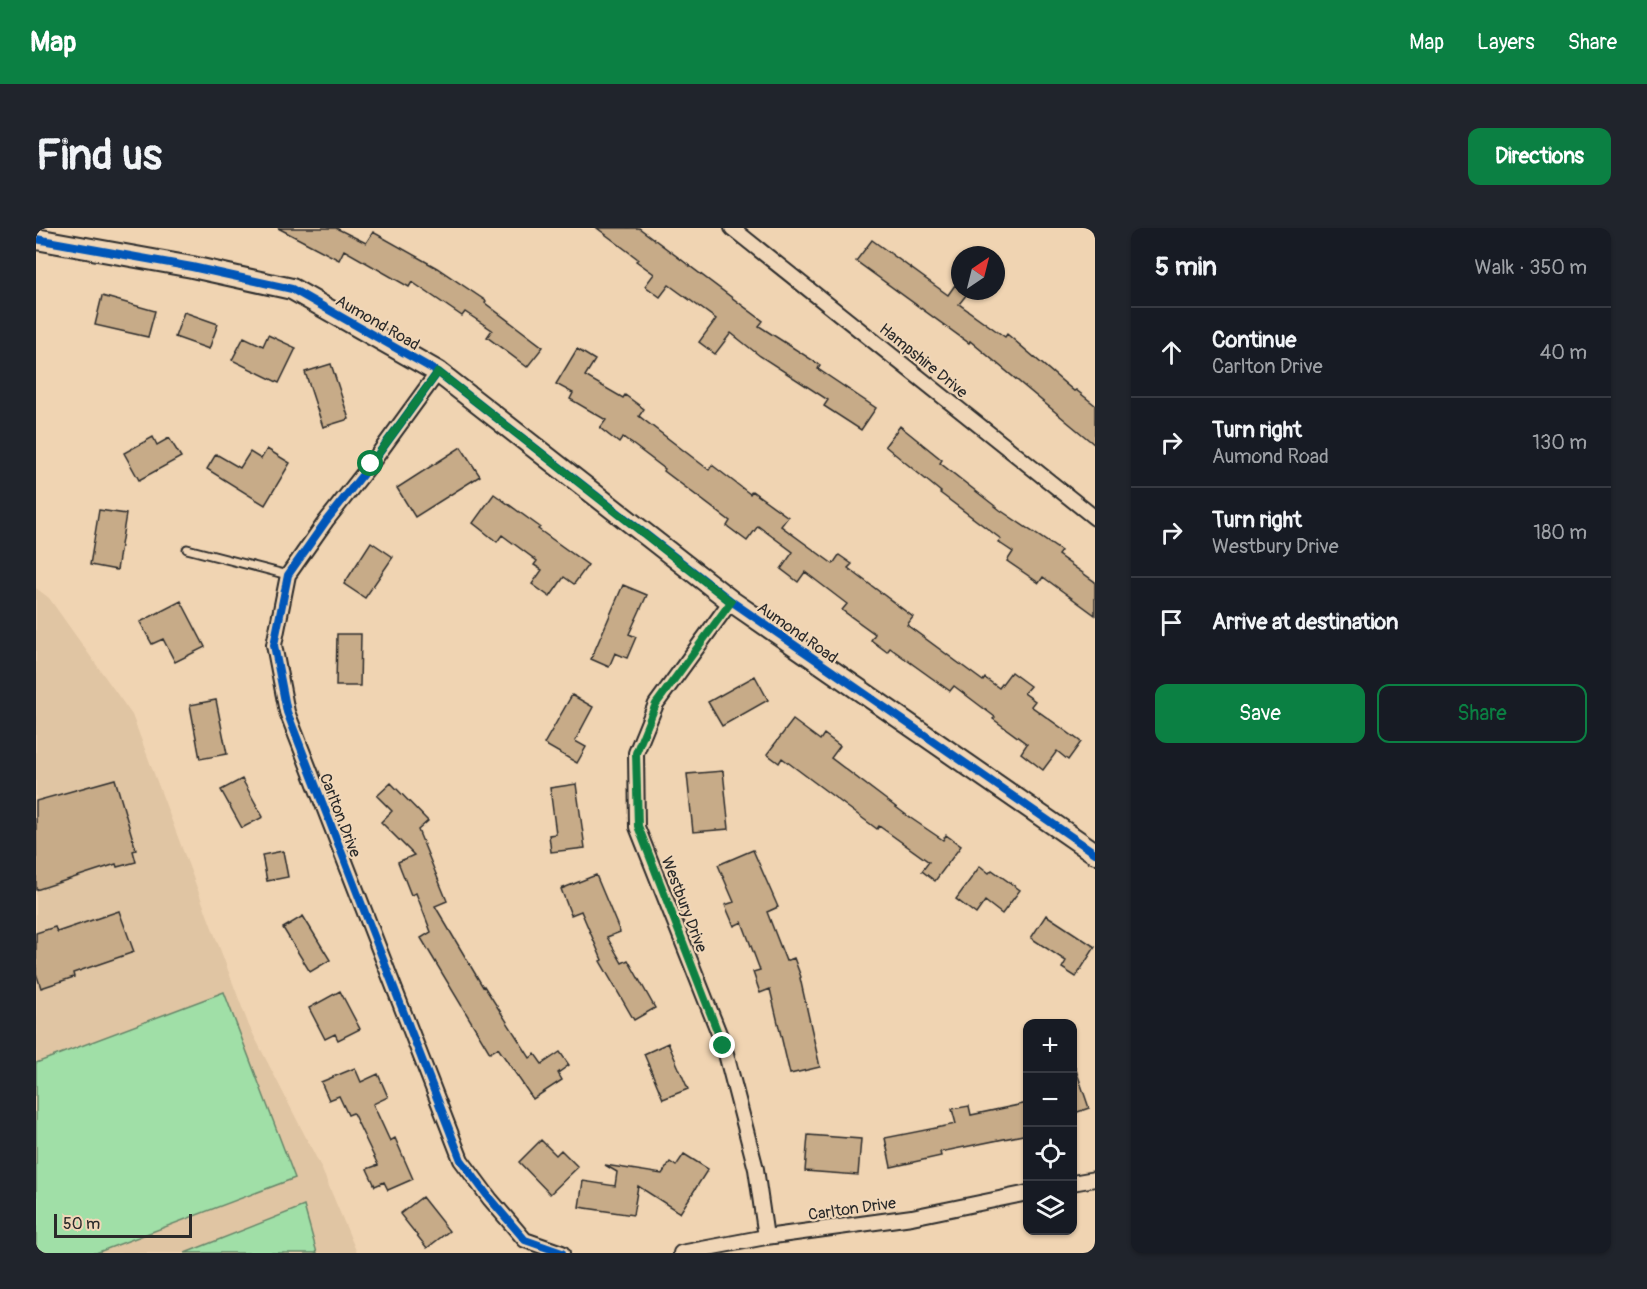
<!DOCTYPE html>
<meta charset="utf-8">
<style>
body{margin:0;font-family:Pangolin,sans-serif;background:#20242c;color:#f1f3f6}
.controls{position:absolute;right:18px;bottom:18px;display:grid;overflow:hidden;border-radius:12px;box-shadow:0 2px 4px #0004}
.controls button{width:54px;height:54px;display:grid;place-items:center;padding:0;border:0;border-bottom:2px solid #363941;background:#171b24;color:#f1f3f6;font:30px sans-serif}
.compass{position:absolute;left:915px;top:18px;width:54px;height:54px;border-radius:50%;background:#171b24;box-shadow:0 2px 4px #0004;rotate:35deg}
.scale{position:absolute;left:18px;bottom:15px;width:138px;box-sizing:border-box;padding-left:6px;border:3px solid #2b2b2b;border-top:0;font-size:16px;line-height:21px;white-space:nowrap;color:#2b2b2b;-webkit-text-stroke:4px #f0d6b7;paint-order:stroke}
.stop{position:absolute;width:18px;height:18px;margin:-14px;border:4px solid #0b8043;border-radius:50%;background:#fff}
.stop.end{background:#0b8043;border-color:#fff;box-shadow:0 2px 6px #0008}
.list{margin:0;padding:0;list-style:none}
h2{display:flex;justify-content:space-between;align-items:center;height:78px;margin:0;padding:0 24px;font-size:26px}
h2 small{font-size:20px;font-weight:400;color:#9ea1a6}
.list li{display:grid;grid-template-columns:39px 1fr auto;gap:18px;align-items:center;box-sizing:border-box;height:90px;padding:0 24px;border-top:2px solid #363941}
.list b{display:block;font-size:22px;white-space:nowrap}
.list p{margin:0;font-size:20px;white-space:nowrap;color:#9ea1a6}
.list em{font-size:20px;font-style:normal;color:#9ea1a6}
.actions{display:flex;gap:12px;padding:18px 24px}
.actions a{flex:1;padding:14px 0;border:2px solid #0b8043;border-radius:12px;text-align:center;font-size:21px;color:#0b8043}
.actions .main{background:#0b8043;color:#fff}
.icon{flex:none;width:33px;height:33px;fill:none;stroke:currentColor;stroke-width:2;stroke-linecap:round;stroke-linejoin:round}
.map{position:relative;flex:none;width:1059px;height:1025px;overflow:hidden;border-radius:12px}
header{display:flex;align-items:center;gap:36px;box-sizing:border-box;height:84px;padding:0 30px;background:#0b8043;color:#fff}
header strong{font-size:28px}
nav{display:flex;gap:33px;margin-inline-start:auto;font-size:21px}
.intro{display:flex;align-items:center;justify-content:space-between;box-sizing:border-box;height:144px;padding:0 36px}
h1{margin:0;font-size:42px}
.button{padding:15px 27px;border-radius:12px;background:#0b8043;color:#fff;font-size:21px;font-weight:700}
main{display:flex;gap:36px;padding:0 36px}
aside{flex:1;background:#171b24;border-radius:12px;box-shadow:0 2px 4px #0004}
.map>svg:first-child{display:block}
</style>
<header>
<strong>Map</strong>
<nav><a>Map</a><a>Layers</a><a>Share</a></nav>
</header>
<div class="intro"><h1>Find us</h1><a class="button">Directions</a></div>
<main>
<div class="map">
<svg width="1059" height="1025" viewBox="0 0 1059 1025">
<rect width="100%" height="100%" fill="#f0d4b2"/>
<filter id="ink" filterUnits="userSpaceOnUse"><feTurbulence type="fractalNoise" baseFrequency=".0167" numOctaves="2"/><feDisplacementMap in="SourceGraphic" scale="12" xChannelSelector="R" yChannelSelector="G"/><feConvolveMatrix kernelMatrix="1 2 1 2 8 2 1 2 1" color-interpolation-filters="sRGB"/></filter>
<g filter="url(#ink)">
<!-- built -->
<path fill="#e0c5a3" d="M0,360l13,10 83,117 117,311 71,139 37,88h-321z"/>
<!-- green -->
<path fill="#a0dfa7" stroke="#668569" stroke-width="1.5" d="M188,764l71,186 -199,75h-60v-190z
M268,978l13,47h-132z"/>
<!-- building -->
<path fill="#c7ab88" stroke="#2b2b2b" stroke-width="1.5" d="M242,0h58l30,15 7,-11 64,36 49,33 -1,2 58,44 -16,20 -40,-30 5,-7 -27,-18 -3,4 -50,-34 -3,5 -65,-37 -5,10z
M561,0h42l124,93 -4,5 61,39 -2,4 58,39 -15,22 -37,-24 4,-6 -68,-44 -29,-23 -16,21 -16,-12 17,-23 -47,-34 -9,12 -15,-11 9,-12 -18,-13 2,-2z
M836,12l76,55 7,-10 5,6 7,3 -8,10 46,33 2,-3 67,57 2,-1 19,15v40l-125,-104 -1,2 -113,-82z
M66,68l53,15 -7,26 -53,-12z
M148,84l34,12 -9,25 -34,-12z
M232,107l28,13 -17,35 -47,-23 12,-23 19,9z
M541,121l18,11 -10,16 38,22 2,-3 19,14 -5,7 70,54 3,-5 38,29 2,-3 36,26 -7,9 52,38 6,-9 13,9 -4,4 65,49 -6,8 76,56 2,-3 14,10 12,-16 19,14 -6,7 11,8 -4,5 50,36 -13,18 -11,-9 -14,19 -22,-17 6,-9 -34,-25 2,-2 -41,-31 -4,5 -60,-43 -3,4 -16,-12 4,-6 -33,-24 5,-6 -42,-32 -7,10 -17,-13 12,-17 -35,-26 -11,15 -20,-15 3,-5 -66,-50 1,-2 -42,-32 -4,6 -19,-15 6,-8 -36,-21 3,-6 -17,-9z
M295,136l18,55 -26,8 -18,-55z
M864,198l42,34 -2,3 60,47 61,41 -3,4 37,27v33l-52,-38 -4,6 -32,-22 6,-9 -15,-10 3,-3 -61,-46 1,-1 -56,-46z
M117,209l4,8 12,-7 12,19 -42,23 -15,-27z
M425,219l19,29 -65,41 -18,-29z
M231,221l23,14 -25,42 -58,-36 9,-15 24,14 10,-16 11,7z
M458,266l46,33 -2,2 50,36 -14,19 -10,-7 -14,20 -18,-13 10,-14 -8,-5 3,-4 -35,-26 -5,7 -24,-19z
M63,282l27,4 -9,56 -27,-5z
M335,314l22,15 -28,41 -21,-14z
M587,357l24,10 -18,39 7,3 -9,21 -12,-5 -6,14 -18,-8z
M145,373l24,46 -30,15 -12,-23 -11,5 -12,-22z
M301,406h24l-1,52h-24z
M719,448l13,24 -46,26 -14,-24z
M536,467l21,12 -18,34 11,6 -9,16 -33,-19z
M180,472l11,54 -27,5 -10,-54z
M757,492l27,20 4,-6 16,12 -9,12 78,59 34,23 3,-5 15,11 -26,35 -13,-10 7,-9 -50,-36 -2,3 -95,-71 -3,5 -12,-9z
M687,543l6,58 -36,3 -6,-58z
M79,551l21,71 -3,1 3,11 -19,5 -1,-3 -80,26v-89z
M206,551l21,38 -21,11 -21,-38z
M355,555l37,38 -10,9 29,71 -12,5 48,81 1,-1 46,72 5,-4 7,10 18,-12 9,13 -11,8 4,7 -29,19 -35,-51 -8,5 -69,-115 10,-6 -15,-39 -5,2 -13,-33 16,-7 -33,-33 11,-11 -15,-15z
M540,556l9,64 -34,4 -2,-17 7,-1 -6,-46z
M717,622l25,57 -11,5 19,49 8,-3 7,19 -1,1 20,89 -30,7 -20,-85 -10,4 -7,-21 7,-2 -18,-48 -8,4 -9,-21 9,-3 -16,-37z
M247,623l5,26 -21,4 -5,-26z
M944,638l9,7 3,-3 28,20 -18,24 -17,-13 -9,13 -20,-15z
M560,647l24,57 -13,5 15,26 6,-3 27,48 -21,12 -34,-59 2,-1 -21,-49 -10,4 -10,-26z
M83,683l15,41 -61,21 1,4 -33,11 -5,-15v-40l19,-6 2,5z
M1010,687l49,32 -19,30 -14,-9 4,-7 -35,-23z
M267,688l27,44 -20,12 -27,-44z
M304,763l20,38 -22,11 -3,-6 -10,5 -16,-31z
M632,815l20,46 -25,10 -19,-45z
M1036,839h3l14,41 -17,6z
M319,840l6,14 17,-8 10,23 -15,7 17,37 5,-3 18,41 -25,11 -4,-8 -9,4 -8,-17 11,-4 -25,-52 -5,2 -9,-19 -10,4 -8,-18z
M992,875v31l-88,18 1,4 -50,11 -6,-29 71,-14 -4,-15 17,-3 2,9z
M772,907l53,4 -3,36 -53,-4z
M505,912l15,15 5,-5 17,17 -28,27 -31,-32z
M648,926l24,15 -28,44 -42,-27 -5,29 -54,-8 4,-26 32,5 2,-14 -12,-7 57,9 8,-12 6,4z
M386,969l27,34 -22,17 -27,-34z"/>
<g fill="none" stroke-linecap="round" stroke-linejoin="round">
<defs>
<path id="lane" d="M151,321l101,26"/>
<path id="street" d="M696,0l363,290
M402,144l-67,92 -45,57 -38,54 -14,70 13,67 174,448 29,39 35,41 37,13
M695,373l-75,103 -20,49 1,74 87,219 32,123 10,68
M1036,955l23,-4
M645,1025l85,-16 146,-20 116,-24"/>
<path id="secondary" d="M0,11l156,28 100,22 146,83 293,229 364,252"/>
</defs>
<!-- lane casing -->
<use href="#lane" stroke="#2b2b2b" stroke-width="11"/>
<!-- street casing -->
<use href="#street" stroke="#2b2b2b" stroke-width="18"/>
<!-- secondary casing -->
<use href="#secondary" stroke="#2b2b2b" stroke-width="24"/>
<!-- lane -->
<use href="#lane" stroke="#f0d6b7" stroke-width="7"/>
<!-- street -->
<use href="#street" stroke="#f0d6b7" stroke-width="14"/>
<!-- secondary -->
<use href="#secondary" stroke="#f0d6b7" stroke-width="20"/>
<defs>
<path id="cycleway" d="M0,11l156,28 100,22 146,83 293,229 364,252
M402,144l-67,92 -45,57 -38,54 -14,70 13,67 174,448 29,39 35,41 37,13"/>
</defs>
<!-- cycleway casing -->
<use href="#cycleway" stroke="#f0d6b7" stroke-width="11"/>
<!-- cycleway -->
<use href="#cycleway" stroke="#0057b8" stroke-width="8"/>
</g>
</g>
<g fill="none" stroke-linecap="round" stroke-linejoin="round" filter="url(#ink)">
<!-- route -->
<path stroke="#0b8043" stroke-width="8" d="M335,236l67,-92 293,230 -75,102 -20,49 2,73 85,220"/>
</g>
<g text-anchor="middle" stroke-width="4.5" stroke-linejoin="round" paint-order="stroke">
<!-- street labels -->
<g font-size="16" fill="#2b2b2b" stroke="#f0d6b7">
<text transform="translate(342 94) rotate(30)" y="6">Aumond Road</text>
<text transform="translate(888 132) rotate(39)" y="6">Hampshire Drive</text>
<text transform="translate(762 404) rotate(35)" y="6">Aumond Road</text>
<text transform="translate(305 587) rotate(69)" y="6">Carlton Drive</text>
<text transform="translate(649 676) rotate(69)" y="6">Westbury Drive</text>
<text transform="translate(816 980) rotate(-8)" y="6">Carlton Drive</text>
</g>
</g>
</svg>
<div class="controls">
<button>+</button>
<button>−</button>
<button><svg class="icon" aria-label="locate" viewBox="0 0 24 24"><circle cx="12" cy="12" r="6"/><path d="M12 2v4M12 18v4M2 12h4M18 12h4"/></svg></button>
<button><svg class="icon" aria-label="layers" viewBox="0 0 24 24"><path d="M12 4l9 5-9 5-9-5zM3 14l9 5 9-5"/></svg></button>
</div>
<svg class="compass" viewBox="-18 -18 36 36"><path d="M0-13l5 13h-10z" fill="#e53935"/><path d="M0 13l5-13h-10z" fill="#9ea1a6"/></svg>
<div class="scale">50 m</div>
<div class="stop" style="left:335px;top:236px"></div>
<div class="stop end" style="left:687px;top:818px"></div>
</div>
<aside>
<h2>5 min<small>Walk · 350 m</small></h2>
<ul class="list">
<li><svg class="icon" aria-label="ahead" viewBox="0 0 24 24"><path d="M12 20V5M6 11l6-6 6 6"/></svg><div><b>Continue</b><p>Carlton Drive</p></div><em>40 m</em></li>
<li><svg class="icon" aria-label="right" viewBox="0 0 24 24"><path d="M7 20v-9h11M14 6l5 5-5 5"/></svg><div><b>Turn right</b><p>Aumond Road</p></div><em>130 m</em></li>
<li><svg class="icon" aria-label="right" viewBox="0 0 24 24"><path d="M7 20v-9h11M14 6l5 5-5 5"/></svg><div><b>Turn right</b><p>Westbury Drive</p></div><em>180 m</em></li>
<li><svg class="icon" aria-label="arrive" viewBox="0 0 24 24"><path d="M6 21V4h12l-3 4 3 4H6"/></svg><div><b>Arrive at destination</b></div></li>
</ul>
<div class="actions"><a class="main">Save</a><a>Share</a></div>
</aside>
</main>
